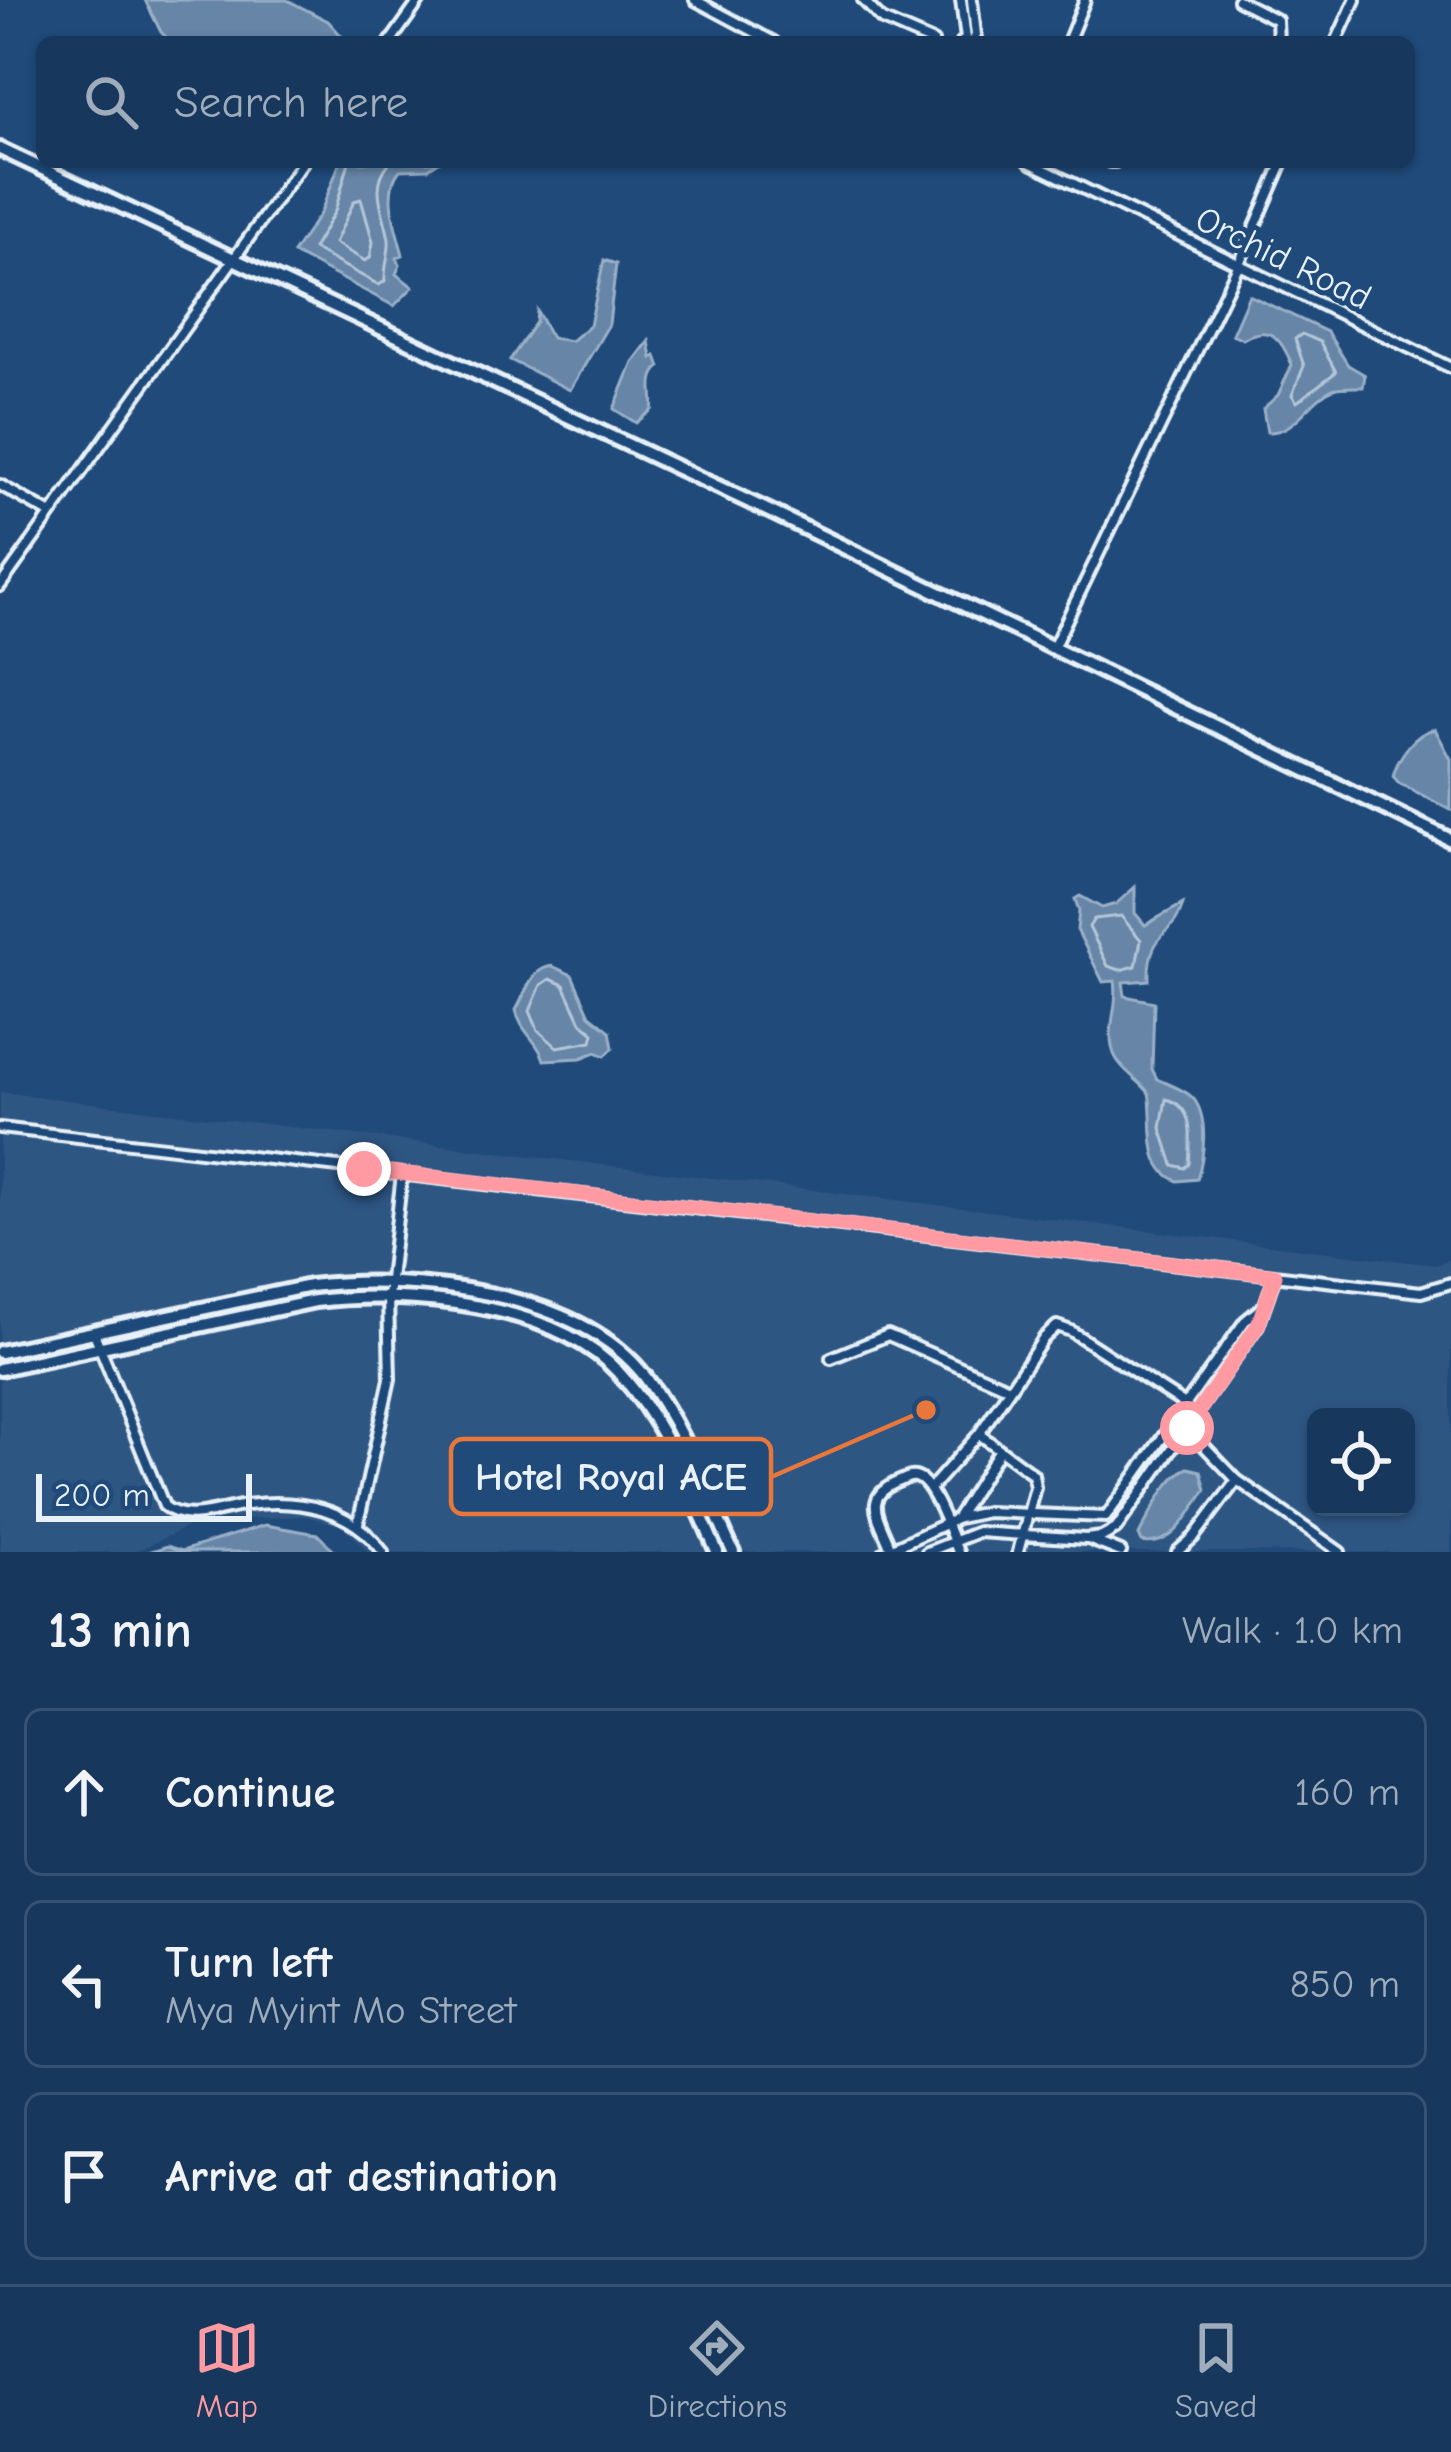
<!DOCTYPE html>
<meta charset="utf-8">
<style>
body{margin:0;font-family:"Comic Neue",sans-serif;background:#203f62;color:#f1f3f6}
.controls{position:absolute;right:36px;bottom:36px;display:grid;overflow:hidden;border-radius:18px;box-shadow:0 3px 9px #0004}
.controls button{width:108px;height:108px;display:grid;place-items:center;padding:0;border:0;border-bottom:3px solid #365272;background:#17385c;color:#f1f3f6;font:60px sans-serif}
.scale{position:absolute;left:36px;bottom:30px;width:216px;box-sizing:border-box;padding-left:12px;border:6px solid #e8f1f8;border-top:0;font-size:33px;line-height:42px;white-space:nowrap;color:#e8f1f8;-webkit-text-stroke:9px #1f4a7a;paint-order:stroke}
.stop{position:absolute;width:36px;height:36px;margin:-27px;border:9px solid #ff9aa2;border-radius:50%;background:#fff}
.stop.end{background:#ff9aa2;border-color:#fff;box-shadow:0 3px 12px #0008}
.list{margin:0;padding:0;list-style:none}
h2{display:flex;justify-content:space-between;align-items:center;height:156px;margin:0;padding:0 48px;font-size:51px}
h2 small{font-size:39px;font-weight:400;color:#9eacbb}
.list li{display:grid;grid-template-columns:78px 1fr auto;gap:36px;align-items:center;box-sizing:border-box;height:168px;margin:0 24px 24px;padding:0 24px;border:3px solid #365272;border-radius:18px}
.list b{display:block;font-size:45px;white-space:nowrap}
.list p{margin:0;font-size:39px;white-space:nowrap;color:#9eacbb}
.list em{font-size:39px;font-style:normal;color:#9eacbb}
.icon{flex:none;width:66px;height:66px;fill:none;stroke:currentColor;stroke-width:2;stroke-linecap:round;stroke-linejoin:round}
.map{position:relative;flex:none;width:1451px;height:1552px;overflow:hidden}
.search{position:absolute;background:#17385c;box-shadow:0 3px 9px #0004;left:36px;right:36px;top:36px;height:132px;display:flex;align-items:center;gap:30px;box-sizing:border-box;padding:0 42px;border-radius:18px;color:#9eacbb;font-size:45px}
.sheet{height:732px;background:#17385c}
nav{display:flex;justify-content:space-around;align-items:center;box-sizing:border-box;height:168px;border-top:3px solid #365272;background:#17385c;font-size:33px;color:#9eacbb}
nav a{display:grid;justify-items:center;gap:6px}
nav .on{color:#ff9aa2}
.map>svg:first-child{display:block}
</style>
<div class="map">
<svg width="1451" height="1552" viewBox="0 0 1451 1552">
<rect width="100%" height="100%" fill="#1f4a7a"/>
<filter id="ink" filterUnits="userSpaceOnUse"><feTurbulence type="fractalNoise" baseFrequency=".00833" numOctaves="2"/><feDisplacementMap in="SourceGraphic" scale="24" xChannelSelector="R" yChannelSelector="G"/><feConvolveMatrix kernelMatrix="1 2 1 2 8 2 1 2 1" color-interpolation-filters="sRGB"/></filter>
<g filter="url(#ink)">
<!-- built -->
<path fill="#2e5683" fill-rule="evenodd" d="M0,1092l1435,173 16,-6v293h-1083l-23,-25 -40,-11 -105,5 -66,31h-134zM1316,1417h90v90h-90z"/>
<!-- water -->
<path fill="#6685a7" stroke="#9ab0c7" stroke-width="3" d="M145,0h142l41,21 19,21h-176l-10,-10z
M340,162h99l-11,7 -28,1c-19,22 -3,60 3,85l-6,3 3,7 -4,9 17,13 -19,19 -101,-53 28,-41z
M604,260l12,4 -7,60 -39,66 -60,-30 26,-38 1,-11 14,27 20,3 19,-16z
M1249,295l78,37 21,33 17,10 -2,12c-7,0 -23,-1 -30,2 -24,10 -37,45 -66,43l-4,-23 15,-14 14,-30c-10,-25 -21,-42 -49,-26l-11,-5z
M649,341l3,17 4,-2 4,11c-14,12 -5,28 -8,43l-16,13 -22,-14 19,-47z
M1435,729l16,30v51l-52,-27 -6,-7c5,-19 21,-43 42,-47z
M1135,887v26l10,12 38,-21c-8,33 -36,26 -34,76l-26,2 2,14 29,6 -2,67 5,10c11,5 27,10 36,19 16,19 11,59 4,81l-19,2c-35,-13 -23,-60 -29,-88 -9,-12 -26,-22 -33,-35 -13,-24 4,-52 -1,-77l-12,1 -26,-52 2,-19 -4,-12 5,-3 22,12 14,-4z
M552,966l20,9 18,40 20,16 3,17 -8,8 -9,-4 -15,6 -37,2c-5,-18 -24,-29 -28,-50 11,-18 13,-40 36,-44z
M1188,1468l13,3 5,19c-17,22 -31,58 -64,52l-3,-7c11,-20 28,-59 49,-67z
M265,1525l52,9 18,18h-186l18,-6 15,5z"/>
<g fill="none" stroke-linecap="round" stroke-linejoin="round">
<!-- shore -->
<path stroke="#b4c6d8" stroke-width="3" d="M349,162l-14,49 -22,38 66,36 6,-4c-1,-14 5,-28 4,-41 -4,-28 -21,-53 1,-78
M361,199l12,43 -3,16 -5,3 -30,-18 19,-42z
M1302,334l18,8 16,30 -39,30 -5,-7 12,-29 -9,-27z
M1121,916l20,24 -5,26 -16,4 -12,-4 -19,-39 5,-8z
M550,979l14,6 17,37 13,11 -2,8 -35,6 -19,-17 -8,-19 11,-26z
M1166,1099c29,7 25,39 23,65l-4,4 -12,-3 -12,-37z"/>
<defs>
<path id="minor" d="M695,0l79,42
M863,0l19,20 51,22
M961,0l5,39 -4,3
M972,0l4,35 -3,7
M1238,0l39,20 1,22
M390,42l30,-42
M1068,42l17,-42
M1336,42l19,-42
M1029,162l422,206
M1110,162h5
M0,485l51,29
M0,586l303,-424
M1053,648l185,-382 45,-104
M0,1128l1421,164 30,-9
M94,1333l70,173c22,18 56,3 83,-1 52,-7 104,3 136,47
M831,1358l57,-23 121,53
M1187,1428l50,52 103,72
M979,1434l54,40 2,13 -17,65
M930,1489l49,-55 65,-96 13,-12 14,5 116,75
M958,1516l41,-65
M358,1524l32,-145 -2,-82 14,-123
M1088,1539l33,13
M891,1549c-12,-32 -31,-52 9,-68 7,-3 12,-6 18,-3 16,6 33,58 40,74
M884,1552l74,-34 29,-6 119,5 139,-196 16,-13
M927,1552l51,-20 108,7 16,-2 14,-8 142,-204 17,-49
M1177,1552l17,-15 43,-57"/>
<path id="major" d="M0,149l769,362 682,329
M0,1352l310,-66c102,-12 270,4 336,92 39,52 60,116 87,174
M0,1369l315,-68c91,-11 239,1 305,73 46,50 70,117 97,178"/>
</defs>
<!-- minor casing -->
<use href="#minor" stroke="#e8f1f8" stroke-width="16"/>
<!-- major casing -->
<use href="#major" stroke="#e8f1f8" stroke-width="20"/>
<!-- minor -->
<use href="#minor" stroke="#1f4a7a" stroke-width="8"/>
<!-- major -->
<use href="#major" stroke="#1f4a7a" stroke-width="10"/>
</g>
</g>
<g fill="none" stroke-linecap="round" stroke-linejoin="round" filter="url(#ink)">
<!-- route -->
<path stroke="#ff9aa2" stroke-width="15" d="M364,1169l911,106 -17,50 -71,103"/>
</g>
<g text-anchor="middle" stroke-width="10" stroke-linejoin="round" paint-order="stroke">
<!-- street labels -->
<g font-size="36" fill="#e8f1f8" stroke="#1f4a7a">
<text transform="translate(1284 257) rotate(26)" y="13">Orchid Road</text>
</g>
</g>
<!-- callouts -->
<path fill="none" stroke="#e8773b" stroke-width="4.5" d="M926 1410L771 1477"/>
<circle fill="#e8773b" stroke="#1f4a7a" stroke-width="4.5" cx="926" cy="1410" r="12"/>
<rect fill="#1f4a7a" stroke="#e8773b" stroke-width="4.5" x="451" y="1439" width="320" height="75" rx="12"/>
<g font-size="39" text-anchor="middle" font-weight="bold" fill="#e8f1f8">
<text x="611" y="1490">Hotel Royal ACE</text>
</g>
</svg>
<div class="controls">
<button><svg class="icon" aria-label="locate" viewBox="0 0 24 24"><circle cx="12" cy="12" r="6"/><path d="M12 2v4M12 18v4M2 12h4M18 12h4"/></svg></button>
</div>
<div class="scale">200 m</div>
<div class="stop" style="left:1187px;top:1428px"></div>
<div class="stop end" style="left:364px;top:1169px"></div>
<div class="search"><svg class="icon" aria-label="search" viewBox="0 0 24 24"><circle cx="10" cy="10" r="6"/><path d="M15 15l6 6"/></svg>Search here</div>
</div>
<section class="sheet">
<h2>13 min<small>Walk · 1.0 km</small></h2>
<ul class="list">
<li><svg class="icon" aria-label="ahead" viewBox="0 0 24 24"><path d="M12 20V5M6 11l6-6 6 6"/></svg><div><b>Continue</b></div><em>160 m</em></li>
<li><svg class="icon" aria-label="left" viewBox="0 0 24 24"><path d="M17 20v-9H6M10 6l-5 5 5 5"/></svg><div><b>Turn left</b><p>Mya Myint Mo Street</p></div><em>850 m</em></li>
<li><svg class="icon" aria-label="arrive" viewBox="0 0 24 24"><path d="M6 21V4h12l-3 4 3 4H6"/></svg><div><b>Arrive at destination</b></div></li>
</ul>
</section>
<nav>
<a class="on"><svg class="icon" aria-label="map" viewBox="0 0 24 24"><path d="M3 6l6-2 6 2 6-2v14l-6 2-6-2-6 2zM9 4v14M15 6v14"/></svg>Map</a>
<a><svg class="icon" aria-label="directions" viewBox="0 0 24 24"><path d="M12 3l9 9-9 9-9-9zM9 14v-3h6M13 9l2 2-2 2"/></svg>Directions</a>
<a><svg class="icon" aria-label="saved" viewBox="0 0 24 24"><path d="M7 4h10v16l-5-4-5 4z"/></svg>Saved</a>
</nav>
